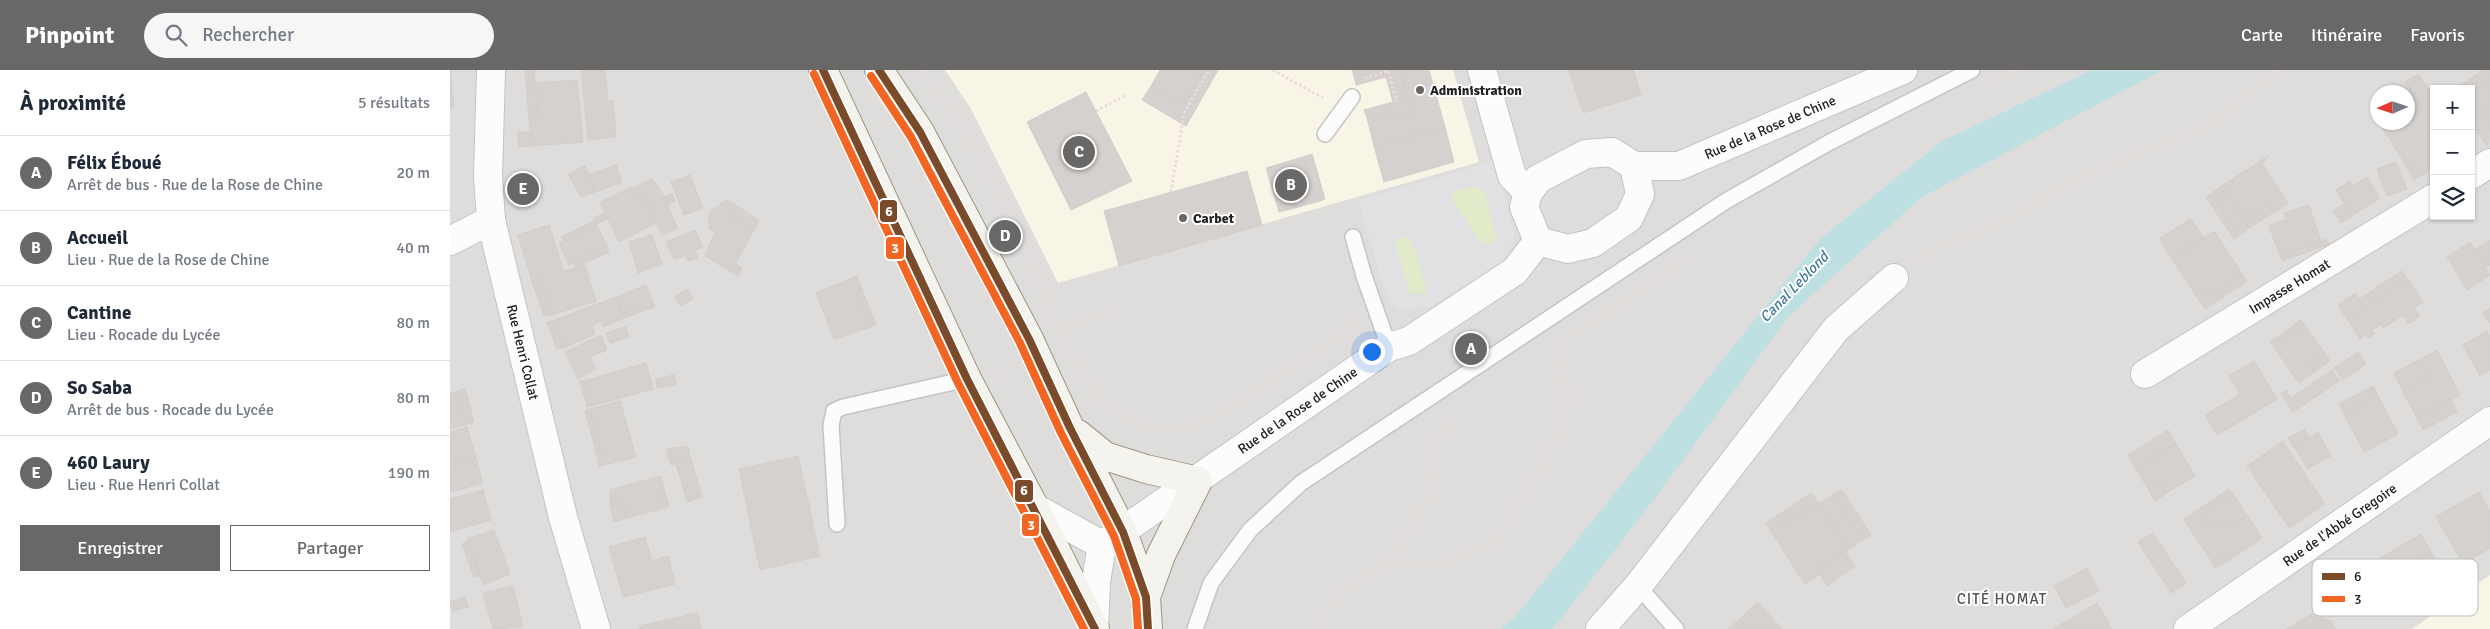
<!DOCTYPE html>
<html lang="fr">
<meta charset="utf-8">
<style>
body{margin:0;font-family:Signika,sans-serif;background:#f6f6f7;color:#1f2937}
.controls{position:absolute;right:15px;top:15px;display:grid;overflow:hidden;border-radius:0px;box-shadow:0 1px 4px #0004}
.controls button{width:45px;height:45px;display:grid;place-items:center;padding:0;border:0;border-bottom:1px solid #e0e1e3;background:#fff;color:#1f2937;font:25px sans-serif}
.compass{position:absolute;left:1920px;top:15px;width:45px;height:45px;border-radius:50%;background:#fff;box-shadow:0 1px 4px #0004;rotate:267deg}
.you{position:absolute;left:921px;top:281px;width:18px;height:18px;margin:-12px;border:4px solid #fff;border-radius:50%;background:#1a73e8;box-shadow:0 0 0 8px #1a73e833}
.badge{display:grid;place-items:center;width:32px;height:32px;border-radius:50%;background:#696867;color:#fff;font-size:16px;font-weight:700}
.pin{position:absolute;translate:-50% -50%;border:2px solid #fff;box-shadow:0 1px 5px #0006}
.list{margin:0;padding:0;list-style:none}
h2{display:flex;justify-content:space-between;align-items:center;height:65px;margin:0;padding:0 20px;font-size:21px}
h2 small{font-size:16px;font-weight:400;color:#747a83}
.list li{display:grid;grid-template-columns:32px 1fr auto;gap:15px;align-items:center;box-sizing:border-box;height:75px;padding:0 20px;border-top:1px solid #e0e1e3}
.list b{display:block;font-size:19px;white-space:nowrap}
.list p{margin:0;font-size:16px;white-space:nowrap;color:#747a83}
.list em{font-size:16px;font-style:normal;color:#747a83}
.actions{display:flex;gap:10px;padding:15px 20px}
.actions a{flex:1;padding:11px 0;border:1px solid #696867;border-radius:0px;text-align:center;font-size:18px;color:#696867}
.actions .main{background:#696867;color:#fff}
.icon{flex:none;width:28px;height:28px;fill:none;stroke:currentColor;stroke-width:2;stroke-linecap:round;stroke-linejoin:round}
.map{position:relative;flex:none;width:2040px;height:559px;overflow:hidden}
header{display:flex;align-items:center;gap:30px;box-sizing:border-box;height:70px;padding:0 25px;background:#696867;color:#fff}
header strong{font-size:24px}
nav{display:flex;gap:28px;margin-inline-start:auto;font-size:18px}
.search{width:350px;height:45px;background:#f6f6f7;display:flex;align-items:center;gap:12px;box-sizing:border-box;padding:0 18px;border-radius:28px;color:#747a83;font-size:19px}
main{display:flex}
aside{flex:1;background:#fff}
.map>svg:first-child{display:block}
</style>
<header>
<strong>Pinpoint</strong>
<div class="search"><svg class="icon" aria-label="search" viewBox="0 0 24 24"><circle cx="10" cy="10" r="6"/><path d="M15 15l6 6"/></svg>Rechercher</div>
<nav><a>Carte</a><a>Itinéraire</a><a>Favoris</a></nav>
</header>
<main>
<aside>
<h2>À proximité<small>5 résultats</small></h2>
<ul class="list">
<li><span class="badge">A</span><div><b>Félix Éboué</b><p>Arrêt de bus · Rue de la Rose de Chine</p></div><em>20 m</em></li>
<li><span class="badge">B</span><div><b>Accueil</b><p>Lieu · Rue de la Rose de Chine</p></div><em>40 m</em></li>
<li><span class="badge">C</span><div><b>Cantine</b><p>Lieu · Rocade du Lycée</p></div><em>80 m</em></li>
<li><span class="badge">D</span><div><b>So Saba</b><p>Arrêt de bus · Rocade du Lycée</p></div><em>80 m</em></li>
<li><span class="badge">E</span><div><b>460 Laury</b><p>Lieu · Rue Henri Collat</p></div><em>190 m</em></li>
</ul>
<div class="actions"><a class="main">Enregistrer</a><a>Partager</a></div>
</aside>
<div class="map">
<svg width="2040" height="559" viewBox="0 0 2040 559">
<rect width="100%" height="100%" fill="#efedea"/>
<!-- residential -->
<path fill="#dedddc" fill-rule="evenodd" d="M0,0h2040v559h-2040zM1984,19h37v127h-37zM1928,22h30v30h-30z"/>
<!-- education -->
<path fill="#f8f5e7" d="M495,0h508l26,92 -421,121 -87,-174z
M2040,505v54h-78z"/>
<!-- grass -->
<path fill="#e1ebca" d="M1027,116l7,4 12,47 -5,8h-9l-32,-47 3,-7z
M954,166l8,6 16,51 -18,1 -16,-54z"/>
<!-- parking -->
<path fill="#dfdedd" d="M866,155l27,65 -96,36 6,21 -126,41 -46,-95z"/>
<!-- plaza -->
<path fill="#e1e1e4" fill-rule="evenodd" d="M1046,91l18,72 -7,28 -74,44 -35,5 -14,-20 -25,-90zM1026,116l8,4 12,47 -5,7h-9l-31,-46 2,-7zM954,167l8,5 16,52h-18l-16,-54z"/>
<!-- water -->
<path fill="#bfe0e2" d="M1642,0h71l-241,127 -133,119 -133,181 -103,132h-51l12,-11 307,-380 121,-97z"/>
<!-- building -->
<path fill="#d4d1cf" stroke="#d2cecc" d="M0,0l4,38h-4z
M75,0h9l4,48 -9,1z
M131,0h24l3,31h5l3,36 -28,3z
M710,0h43l-19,34 -33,-18z
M753,0h15l-32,56 -44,-26 9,-14 33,18z
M902,0h23l-21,6z
M925,0h25l12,45 -17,4 -2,-8 -26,7 -3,-8 29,-8 -7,-25 -30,8 -2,-9z
M950,0h29l16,57 -71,19 -7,-28 26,-7 2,8 17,-4z
M1119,0h64l8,25 -58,18z
M2033,0h7v10l-19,13v-4h-3l-4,-6z
M1968,4l3,4 -13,8 -3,-4z
M1971,8l13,21v62l-19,12 -10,-16 -3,2 -23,-37h29v-22l5,-4 -5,-10z
M127,10l6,62 -52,4 -2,-27 9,-1 -3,-35z
M2040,10v40l-19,-27z
M2014,13l4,6h-13z
M636,22l46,89 -61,29 -44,-88z
M2021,23l19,27 -2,27 -17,-25z
M995,57l9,35 -70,20 -10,-36z
M67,62h12l2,14 -12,1z
M862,84l13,45 -8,3 -14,-45z
M1818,86l-6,8 26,39 -15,10 -5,-8 -23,16 -20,-32 8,-6 -2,-3z
M853,87l14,45 -30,8 -2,-7 -8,2 -11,-37z
M1955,87l10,16 19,-12v7l-20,12 -12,-21z
M1946,92l11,27 -20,7 -10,-27z
M166,95l6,17 -27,10 -7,-17z
M135,96l10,26 -14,5 -13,-23z
M797,101l15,54 -143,41 -15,-55z
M240,105l13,33 -19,7 -13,-33z
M1917,107l13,21 -28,18 -13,-21z
M79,108l5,16 -18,5 -5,-16z
M202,109l13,18 -19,8 -13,-17z
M1781,110l2,3 -8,6 -2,-4z
M1900,111l2,4 -13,10 -3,-5z
M1773,115l2,4 -12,8 26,39 -5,3 -28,-42z
M182,117l14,18 2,-1 8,19 -37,19 -19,-40z
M1775,119l20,32 -11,7 -21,-31z
M222,124l3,7 -8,3 -2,-7z
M215,127l12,31 -15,7 -14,-31z
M276,130l7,3 -6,9 27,18 -23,42 -26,-16 10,-24 -6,-3v-16z
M283,133l26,18 -5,9 -27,-18z
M835,133l2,7 -8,2 -2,-7z
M1894,134l8,12 -11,7 -8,-12z
M1818,135l5,8 -24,15 -4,-7z
M1859,135l12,37 -41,14 -11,-30 17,-7 -2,-6z
M155,143l2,6 -11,5 -3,-6z
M1740,149l14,19 -32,21 -13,-20z
M145,151l2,5 -33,15 -2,-5z
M1795,151l4,7 -10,8 -5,-8z
M99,155l15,46 21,-6 11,36 -45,14 -11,-36 -8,2 -14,-46z
M147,156l10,20 -38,19 -10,-22z
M245,160l8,17 -8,3 3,8 -10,3 -3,-6 -11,5 -8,-18z
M1764,161l29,44 -32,21 -7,-9 -9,7 -23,-35z
M202,165l10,29 -24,9 -9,-31z
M1877,169l2,5 -5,2 -3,-4z
M2040,170v25l-4,2 -11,-17z
M1871,172l3,4 -42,15 -2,-5z
M2020,172l20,33 -23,15 -20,-33z
M157,176l2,6 -33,15 -2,-5z
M285,193l7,5 -4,8 -7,-4z
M1952,201l6,8 -44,29 -5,-9z
M1793,205l4,6 -42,28 -10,-15 9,-7 7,9z
M407,206l5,13 -5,2 14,36 -37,12 -18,-46z
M90,209l11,36 -7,1 -12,-35z
M1958,209l15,23 -9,6 6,8 -11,8 -6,-9 -20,13 -2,-3 -9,5 2,4 -6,4 -2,-3 -6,4 -13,-20z
M196,215l9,22 -18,6 -2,-4 -13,5 -6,-17z
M238,219l5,10 -13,7 -5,-10z
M412,219l14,36 -5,2 -14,-36z
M1905,223l9,15 -17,11 -9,-14z
M166,227l8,21 -21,9 -2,-6 -9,5 3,8 -32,14 -11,-27z
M2040,238v15l-7,-10z
M185,239l2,4 -13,5 -2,-4z
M1851,250l3,4 -31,22 -3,-4z
M102,251l11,27 -6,1 -10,-27z
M1854,254l21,29 -16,11 5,8 -15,11 -26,-37z
M176,257l3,10 -19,6 -4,-10z
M2037,261l3,6v33l-10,6 -17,-31z
M151,265l6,15 -17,7 6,12 -18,10 -13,-27z
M1987,280l23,45 -43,23 -15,-28 26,-13 -9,-17z
M1908,282l8,12 -23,16 -9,-12z
M1875,283l5,8 -16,11 -5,-8z
M1969,290l9,17 -26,13 -8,-17z
M1804,291l23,38 -60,36 -12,-20 35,-21 -11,-18z
M196,293l7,26 -62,17 -7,-25z
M1882,300l7,11 -46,31 -12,-18 5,-4 5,8z
M224,305l2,9 -19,4 -1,-9z
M130,311h4l7,25 -4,1z
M1923,316l5,10 -34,18 -5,-10z
M15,319l9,33 -7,2 -9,-33z
M8,321l9,33 -17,5v-36z
M1928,326l20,38 -34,18 -20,-38z
M2001,330l6,12 -34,18 -6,-12z
M170,331l16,56 -37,9 -3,-14 5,-2 -11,-41z
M140,339l11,41 -5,2 -11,-41z
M17,357l9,31 -26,7v-33z
M1855,359l4,8 -16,10 -5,-9z
M1718,360l8,14 -40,25 -8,-14z
M1868,362l13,24 -23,13 -14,-23z
M1833,371l42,63 -36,24 -42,-62z
M1726,374l19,32 -30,18 -7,-14 -11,7 -11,-18z
M238,376l2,10 -21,3 -2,-10z
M240,386l12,41 -15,5 -4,-14h4l-1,-6 -4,2 -6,-20 -5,1 -2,-6z
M348,386l22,100 -60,14 -21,-101z
M26,388l7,25 -33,9v-27z
M211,406l4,17 -8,3 4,13 -34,9 -5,-17 -12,4v-15z
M1708,410l7,14 -10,7 -8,-14z
M236,412l1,6h-4l-1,-4z
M1779,419l4,5 -31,21 -3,-6z
M33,420l8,30 -41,12v-33z
M1392,420l29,45 -9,5 -29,-45z
M2029,422l11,19v37l-27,16 -27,-47z
M215,423l4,13 -8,3 -4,-13z
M1361,423l8,11 -15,10 -2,-3 -32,19 -4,-7z
M1783,424l14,21 -12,8 -28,-1 -5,-7z
M1383,425l29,45 -14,10 -29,-46z
M172,431l5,17 -13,4 -4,-17z
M1369,434l29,46 -31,20 3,4 -15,10 -35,-54 32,-19 2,3z
M1749,439l8,13 10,2 18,-1 12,-8 15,23 -33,22 -5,-7 -12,9 -28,-42z
M44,460l16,44 -27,11 -15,-46z
M1703,463l33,50 -15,10 -33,-51z
M1971,464l10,18 -29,14 1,2 -19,12 -10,-18z
M195,467l7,24 16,-5 7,28 -52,13 -14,-50z
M18,470l12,36 -6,1 -12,-33z
M1395,481l10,15 -28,20 -10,-16z
M1981,482l20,35 -47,28 -20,-35 19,-12 -1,-2z
M1774,483l5,7 -13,8 -4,-6z
M1637,498l12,23 -33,17 -12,-22z
M63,516l10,41 -30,2 -10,-36z
M15,527l3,10 -15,4 -3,-9z
M1308,532l24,27h-54z
M1647,533l15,26h-59z
M248,543l3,16h-61v-3z
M1862,544l7,2 -6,13h-26z
M1869,546l12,5 5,8h-23z"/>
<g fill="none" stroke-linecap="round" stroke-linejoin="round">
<defs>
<path id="service" d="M875,64l27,-37
M903,167l11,39 25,71
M387,454l-6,-99 3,-14 9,-4 124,-28
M1188,516l38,43
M745,559l16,-46 39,-53 51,-47 425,-282 104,-59 142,-72"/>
<g id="minor">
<path id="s1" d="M41,0l-3,106 3,44 72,297 33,112"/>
<path d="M1032,0l30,106 16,17"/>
<path d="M1162,82l22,14 6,28 -11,24 -36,25 -25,6 -30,-8 -14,-34 4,-14 10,-14 48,-25z"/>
<path id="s2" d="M1184,96h45l224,-96"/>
<path d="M2021,105l19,-12"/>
<path d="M0,171l41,-21"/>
<path id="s3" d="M1695,304l289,-176"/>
<path d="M585,438l67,37"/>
<path id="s4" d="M644,558l2,-46 6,-37 287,-198 20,-6 106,-70 23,-30"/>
<path d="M1150,559l38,-43 198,-257 58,-51"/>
<path id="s5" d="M1738,559l302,-208"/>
</g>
<path id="secondary" d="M373,0l144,309 68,129 60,121
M429,0l41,62 109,207 41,89 53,104 23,65 2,32
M628,364l27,22 41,13 52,12 -37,74 -15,42"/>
</defs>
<!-- service casing -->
<use href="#service" stroke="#c5c4c2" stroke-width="18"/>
<!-- minor casing -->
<use href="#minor" stroke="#c5c4c2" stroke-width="30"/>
<!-- secondary casing -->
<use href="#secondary" stroke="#9a9882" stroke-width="30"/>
<!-- path -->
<path stroke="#ecdbdc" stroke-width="3" stroke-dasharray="2.5 2.5" stroke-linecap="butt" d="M471,0l43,60 59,113 34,81
M823,0l50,28
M915,8l23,-7 9,31
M1541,13l29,-13
M646,41l30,-16
M721,122l13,-79 25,-43
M1467,192l20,-14 66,-25 68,-42 142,-58 65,-53
M608,257l56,-17
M610,260c10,19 19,43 33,60 37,44 83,51 132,21l127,-84v-11
M1121,265l47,-28 64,-46
M553,312l6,-15
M938,492l47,4 61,-25 48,-79 25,-58 -4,-43 -9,-18
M867,559l16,-32 55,-35 40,-64 16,-81"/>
<!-- service -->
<use href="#service" stroke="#fdfcfc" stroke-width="15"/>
<!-- minor -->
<use href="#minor" stroke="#fdfcfc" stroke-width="28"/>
<!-- secondary -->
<use href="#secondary" stroke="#f4f3ed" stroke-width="28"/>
<defs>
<path id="bus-1" d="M373,0l144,309 128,250
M429,0l41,62 109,207 41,89 53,104 23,65 2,32"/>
<path id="bus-2" d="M364,4l144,309 126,246
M421,6l40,61 109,206 41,90 53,103 22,63 2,30"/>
</defs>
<!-- bus-1 casing -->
<use href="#bus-1" stroke="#fff" stroke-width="11"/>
<!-- bus-2 casing -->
<use href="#bus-2" stroke="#fff" stroke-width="11"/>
<!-- bus-1 -->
<use href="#bus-1" stroke="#7a4b2a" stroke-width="8"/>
<!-- bus-2 -->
<use href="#bus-2" stroke="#f26522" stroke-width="8"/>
</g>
<!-- markers -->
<g fill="#696867" stroke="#fff" stroke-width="2">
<circle cx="970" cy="20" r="5"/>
<circle cx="733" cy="148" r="5"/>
</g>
<g text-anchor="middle" stroke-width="4" stroke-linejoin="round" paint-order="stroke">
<!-- poi labels -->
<g font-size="14" font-weight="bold" fill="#212121" stroke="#fff" text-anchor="start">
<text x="980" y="25">Administration</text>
<text x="743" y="153">Carbet</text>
</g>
<!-- street labels -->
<g font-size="14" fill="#212121" stroke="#fff">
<text dy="5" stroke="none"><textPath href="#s2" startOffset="144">Rue de la Rose de Chine</textPath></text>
<text dy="5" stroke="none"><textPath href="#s3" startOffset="169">Impasse Homat</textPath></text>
<text dy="5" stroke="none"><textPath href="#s1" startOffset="286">Rue Henri Collat</textPath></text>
<text dy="5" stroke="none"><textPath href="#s4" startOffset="321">Rue de la Rose de Chine</textPath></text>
<text dy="5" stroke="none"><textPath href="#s5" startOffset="184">Rue de l'Abbé Gregoire</textPath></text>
</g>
<!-- water labels -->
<g font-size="15" font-style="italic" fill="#447b99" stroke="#fff">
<text transform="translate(1344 217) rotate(-46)" y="5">Canal Leblond</text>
</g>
<!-- neighbourhood labels -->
<g font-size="15" letter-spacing="1" fill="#545454" stroke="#fff">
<text x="1552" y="534">CITÉ HOMAT</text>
</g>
</g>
<!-- legend -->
<rect x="1862" y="489" width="166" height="57" rx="8" fill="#fff" stroke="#bcbcbc" stroke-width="1"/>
<rect x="1872" y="503" width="23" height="7" fill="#7a4b2a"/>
<rect x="1872" y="526" width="23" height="6" fill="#f26522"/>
<g font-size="14" fill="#212121">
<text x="1904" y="511">6</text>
<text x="1904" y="534">3</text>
</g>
<g stroke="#fff" stroke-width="2">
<rect x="429" y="129" width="19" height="24" rx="5" fill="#7a4b2a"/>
<rect x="435" y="166" width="20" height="24" rx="5" fill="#f26522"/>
<rect x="564" y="409" width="20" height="24" rx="5" fill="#7a4b2a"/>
<rect x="571" y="443" width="19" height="24" rx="5" fill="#f26522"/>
</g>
<g font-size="14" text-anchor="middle" font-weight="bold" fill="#fff">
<text x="439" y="146">6</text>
<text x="445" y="183">3</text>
<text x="574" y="425">6</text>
<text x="581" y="460">3</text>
</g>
</svg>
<div class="controls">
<button>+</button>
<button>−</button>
<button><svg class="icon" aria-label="layers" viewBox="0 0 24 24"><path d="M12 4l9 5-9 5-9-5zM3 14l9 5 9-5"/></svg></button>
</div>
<svg class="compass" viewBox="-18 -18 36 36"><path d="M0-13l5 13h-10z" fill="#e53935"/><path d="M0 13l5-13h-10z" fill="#747a83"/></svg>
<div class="you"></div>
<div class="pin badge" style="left:1021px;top:279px">A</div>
<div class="pin badge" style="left:841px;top:115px">B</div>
<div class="pin badge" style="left:629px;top:82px">C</div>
<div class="pin badge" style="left:555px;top:166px">D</div>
<div class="pin badge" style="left:73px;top:119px">E</div>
</div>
</main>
